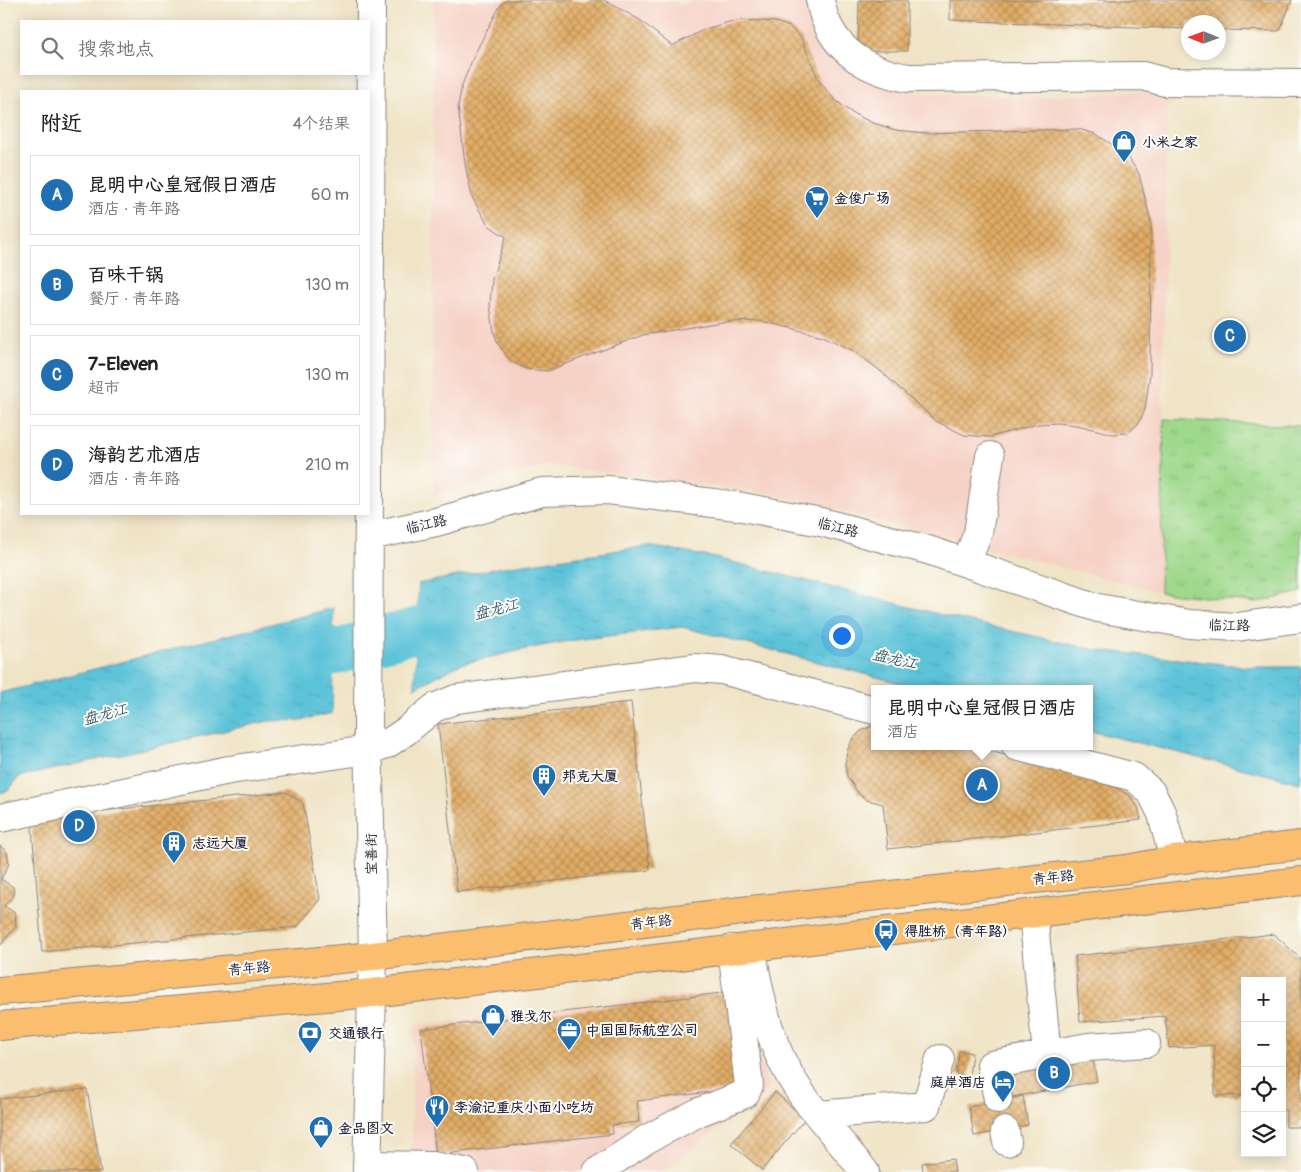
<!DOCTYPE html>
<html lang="zh">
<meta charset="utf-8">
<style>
body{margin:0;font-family:Pangolin,"LXGW WenKai TC",sans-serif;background:#f2f2f2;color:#222}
.controls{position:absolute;right:15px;bottom:15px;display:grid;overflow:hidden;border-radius:0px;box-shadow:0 2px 12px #0003}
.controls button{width:45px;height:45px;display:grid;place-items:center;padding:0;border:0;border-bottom:1px solid #e0e0e0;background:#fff;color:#222;font:25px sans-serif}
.compass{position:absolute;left:1181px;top:15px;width:45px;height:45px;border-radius:50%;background:#fff;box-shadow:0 2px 12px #0003;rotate:271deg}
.you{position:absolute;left:841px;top:635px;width:18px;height:18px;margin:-12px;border:4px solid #fff;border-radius:50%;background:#1a73e8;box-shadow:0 0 0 8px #1a73e833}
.badge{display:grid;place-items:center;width:32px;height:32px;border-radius:50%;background:#1f6fb2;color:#fff;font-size:16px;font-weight:700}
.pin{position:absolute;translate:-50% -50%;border:2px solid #fff;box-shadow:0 1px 5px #0006}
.popup{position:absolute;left:871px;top:685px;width:222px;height:65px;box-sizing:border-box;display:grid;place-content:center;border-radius:0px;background:#fff;filter:drop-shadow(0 1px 4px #0005);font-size:16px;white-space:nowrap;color:#767676}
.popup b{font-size:19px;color:#222}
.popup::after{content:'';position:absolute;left:50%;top:100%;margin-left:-10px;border:10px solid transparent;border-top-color:#fff}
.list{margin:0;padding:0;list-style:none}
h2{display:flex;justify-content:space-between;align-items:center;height:65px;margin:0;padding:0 20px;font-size:21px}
h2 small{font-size:16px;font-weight:400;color:#767676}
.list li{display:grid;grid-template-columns:32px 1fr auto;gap:15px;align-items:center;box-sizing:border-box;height:80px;margin:0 10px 10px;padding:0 10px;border:1px solid #e0e0e0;border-radius:0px}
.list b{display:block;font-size:19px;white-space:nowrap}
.list p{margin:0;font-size:16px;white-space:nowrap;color:#767676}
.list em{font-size:16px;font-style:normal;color:#767676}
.icon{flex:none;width:28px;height:28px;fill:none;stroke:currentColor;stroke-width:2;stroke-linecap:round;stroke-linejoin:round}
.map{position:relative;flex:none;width:1301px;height:1172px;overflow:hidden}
.search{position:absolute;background:#fff;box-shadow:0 2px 12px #0003;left:20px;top:20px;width:350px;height:55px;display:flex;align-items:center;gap:12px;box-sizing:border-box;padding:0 18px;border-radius:0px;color:#767676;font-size:19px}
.panel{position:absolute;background:#fff;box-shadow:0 2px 12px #0003;left:20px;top:90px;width:350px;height:425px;border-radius:0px}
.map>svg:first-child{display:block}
</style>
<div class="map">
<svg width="1301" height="1172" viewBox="0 0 1301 1172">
<defs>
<pattern id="park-tufts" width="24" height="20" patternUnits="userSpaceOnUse" patternTransform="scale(1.25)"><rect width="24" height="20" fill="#9fd98c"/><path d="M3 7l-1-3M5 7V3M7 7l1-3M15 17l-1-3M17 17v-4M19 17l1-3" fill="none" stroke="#89ba7a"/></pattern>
<pattern id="water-ripples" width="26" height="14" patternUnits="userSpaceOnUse" patternTransform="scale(1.25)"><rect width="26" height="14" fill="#5cc3d9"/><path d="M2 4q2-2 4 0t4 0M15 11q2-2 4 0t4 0" fill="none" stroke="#50a7bb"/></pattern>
<pattern id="building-cross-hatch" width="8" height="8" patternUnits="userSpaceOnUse" patternTransform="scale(1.25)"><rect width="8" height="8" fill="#e2ad65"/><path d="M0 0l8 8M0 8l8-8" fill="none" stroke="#b78c54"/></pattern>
</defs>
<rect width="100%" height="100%" fill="#fdfcf7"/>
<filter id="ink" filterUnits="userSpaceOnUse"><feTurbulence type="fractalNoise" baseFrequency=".02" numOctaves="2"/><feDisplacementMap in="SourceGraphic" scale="10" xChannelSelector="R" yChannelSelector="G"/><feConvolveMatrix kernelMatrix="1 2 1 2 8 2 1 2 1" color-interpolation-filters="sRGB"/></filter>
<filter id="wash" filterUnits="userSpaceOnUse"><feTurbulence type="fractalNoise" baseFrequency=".0096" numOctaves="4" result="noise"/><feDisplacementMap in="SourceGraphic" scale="20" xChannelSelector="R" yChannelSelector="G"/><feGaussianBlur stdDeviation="1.12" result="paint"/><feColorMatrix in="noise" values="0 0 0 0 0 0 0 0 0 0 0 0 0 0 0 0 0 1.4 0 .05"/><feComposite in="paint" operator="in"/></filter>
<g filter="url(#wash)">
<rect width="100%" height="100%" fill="#f0e4c6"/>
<!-- built -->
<path fill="#f6d1c5" d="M433,0h236l11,6 18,-6h131l15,55 38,26 46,13 113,3 158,-8 -32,18 -7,485 -387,-98 -223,-29 -117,30z
M747,988l22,101 -106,83h-252l3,-147z"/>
<!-- park -->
<path fill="url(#park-tufts)" stroke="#607e64" d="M1164,419l137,7v166l-44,11 -97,-11z"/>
<!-- water -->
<path fill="url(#water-ripples)" stroke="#3f728a" d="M648,546l68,12 246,62 134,30 153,17h52v116l-211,-52v-42h-167l-241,-62 -107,13 -49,9 -65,15 -47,24 4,-104 79,-16z
M334,608l-1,105 -32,7 -33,1 -249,56 -11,14 -8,2v-100z"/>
<!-- pier -->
<path fill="#f0e4c6" d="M416,584h2l-4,104h-2z
M336,607l-1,105 -2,1 1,-105z"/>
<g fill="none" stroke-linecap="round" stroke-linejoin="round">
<!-- river -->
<path stroke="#5cc3d9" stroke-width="45" d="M273,669l203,-55"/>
</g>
<g id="blocks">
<!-- building -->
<path fill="url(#building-cross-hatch)" d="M506,0h98l36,20 32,26 33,-17 24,-7 15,-2 32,2 14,5 11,11 18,43 15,18 18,14 21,10 23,7 30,3 152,-4 18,5 26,17 6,6 11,17 12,48 -1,151 -5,37 -7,14 -10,9 -15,1 -36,-9 -20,-2 -19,1 -48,13 -26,-2 -28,-14 -58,-52 -26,-19 -29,-14 -62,-15 -39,1 -79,13 -96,36 -21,-2 -15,-8 -13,-17 -4,-12 -4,-27 2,-26 14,-42 -18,-12 -16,-28 -7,-33 -7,-58 4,-21 13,-32 25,-47z
M859,0h48v51h-49z
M950,0h342l-12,30 -3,1 -59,-1v-8h-30v7l-238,-9z
M631,702l19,168 -193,22 -19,-168z
M874,725v21h97l137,37 22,13 8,11 3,13 -253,29 -5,-45 -16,-4 -9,-7 -11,-17 -2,-12 2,-13 5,-11 9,-9z
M286,792l17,11 17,96 -23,28 -255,25 -10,-124 10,-11z
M0,846l7,6 2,12 -8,15 12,8 1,8 -10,11 11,7 1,13 -16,20z
M1274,934l27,25v168h-15v-17h-4v-129h-37v114l-30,1 -1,-51 -45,3 -4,-32 -85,6 -5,-66z
M730,992l12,96 -105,13 2,21 -27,3 1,9 -177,21 -15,-126z
M959,1051l13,2 -3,23 -13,-1z
M1092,1056l5,25 -95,18 -4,-24z
M87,1089l14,83h-101v-73z
M775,1092l30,27 -43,51 -31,-26z
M1023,1096l5,29 -54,11 -5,-29z
M953,1159l2,13h-32l-1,-9z"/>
</g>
</g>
<g filter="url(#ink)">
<use href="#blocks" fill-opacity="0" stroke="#898380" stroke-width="1"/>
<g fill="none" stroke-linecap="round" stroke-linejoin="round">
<defs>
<path id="minor" d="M820,0c8,47 44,71 89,78l234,-2 22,6 136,1
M369,536l67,-14 106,-30 66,-2 129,16 84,16 107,28 170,58 91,16 48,3 64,-9
M966,563l12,-30 12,-77
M1016,746l118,31 17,15 11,22 12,46
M0,818l229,-48 139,-20 19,-6 19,-13 28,-23 22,-9 239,-31 27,2 152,40
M1033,913l14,141
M751,947c12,67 21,115 67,168l108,-9 14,-47
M998,1099l-7,-34 97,-18 58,-4
M818,1115l47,57
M1005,1131l2,11
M367,1165l66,1 32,6
M367,1172l6,-216 -5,-221 3,-735
M597,1172l50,-33 52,-27 46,-18 4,-9 -17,-136"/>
<path id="major" d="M0,991l373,-35 369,-45 385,-42 47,-9 127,-15
M0,1026l372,-33 929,-112"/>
</defs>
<!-- minor casing -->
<use href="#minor" stroke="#898380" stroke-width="30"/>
<!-- major casing -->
<use href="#major" stroke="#898380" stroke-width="30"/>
<!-- minor -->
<use href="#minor" stroke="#fff" stroke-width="28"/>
<!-- major -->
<use href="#major" stroke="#fbbd6e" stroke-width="28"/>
</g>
</g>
<!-- icons -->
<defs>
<symbol id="shop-pin" viewBox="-11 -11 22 30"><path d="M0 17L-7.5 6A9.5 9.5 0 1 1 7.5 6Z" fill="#1f6fb2" stroke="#fdfcf7"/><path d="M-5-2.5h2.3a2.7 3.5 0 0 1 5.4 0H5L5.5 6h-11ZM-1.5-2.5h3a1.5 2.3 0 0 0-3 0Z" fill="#fff"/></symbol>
<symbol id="supermarket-pin" viewBox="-11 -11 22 30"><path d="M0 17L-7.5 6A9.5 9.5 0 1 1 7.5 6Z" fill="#1f6fb2" stroke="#fdfcf7"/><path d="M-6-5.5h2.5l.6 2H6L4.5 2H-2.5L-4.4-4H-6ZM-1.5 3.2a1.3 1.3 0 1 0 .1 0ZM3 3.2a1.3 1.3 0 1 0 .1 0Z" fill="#fff"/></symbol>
<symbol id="building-pin" viewBox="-11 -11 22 30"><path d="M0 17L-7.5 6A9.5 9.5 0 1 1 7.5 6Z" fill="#1f6fb2" stroke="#fdfcf7"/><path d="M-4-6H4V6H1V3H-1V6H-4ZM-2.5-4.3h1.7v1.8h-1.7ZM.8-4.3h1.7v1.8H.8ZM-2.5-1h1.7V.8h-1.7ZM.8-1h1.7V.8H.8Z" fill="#fff"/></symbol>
<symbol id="bus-pin" viewBox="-11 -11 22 30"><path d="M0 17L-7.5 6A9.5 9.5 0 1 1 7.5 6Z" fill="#1f6fb2" stroke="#fdfcf7"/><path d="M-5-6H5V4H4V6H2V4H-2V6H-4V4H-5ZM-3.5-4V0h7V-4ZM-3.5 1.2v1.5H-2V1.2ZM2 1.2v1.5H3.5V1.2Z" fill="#fff"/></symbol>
<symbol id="office-pin" viewBox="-11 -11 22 30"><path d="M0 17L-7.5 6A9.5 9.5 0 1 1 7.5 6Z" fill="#1f6fb2" stroke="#fdfcf7"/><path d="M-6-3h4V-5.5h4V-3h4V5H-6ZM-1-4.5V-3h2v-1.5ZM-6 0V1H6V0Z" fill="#fff"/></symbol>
<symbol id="bank-pin" viewBox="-11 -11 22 30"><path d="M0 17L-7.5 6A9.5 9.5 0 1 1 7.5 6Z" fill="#1f6fb2" stroke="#fdfcf7"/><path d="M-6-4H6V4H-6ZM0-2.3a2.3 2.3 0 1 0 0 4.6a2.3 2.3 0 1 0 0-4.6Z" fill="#fff"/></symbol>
<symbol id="hotel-pin" viewBox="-11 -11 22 30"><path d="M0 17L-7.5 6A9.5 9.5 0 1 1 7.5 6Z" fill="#1f6fb2" stroke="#fdfcf7"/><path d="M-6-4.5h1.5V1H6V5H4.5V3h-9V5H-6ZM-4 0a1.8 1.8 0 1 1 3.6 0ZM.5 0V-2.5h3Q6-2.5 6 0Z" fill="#fff"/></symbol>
<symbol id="restaurant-pin" viewBox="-11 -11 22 30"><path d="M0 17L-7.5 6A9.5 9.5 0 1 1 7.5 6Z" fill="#1f6fb2" stroke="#fdfcf7"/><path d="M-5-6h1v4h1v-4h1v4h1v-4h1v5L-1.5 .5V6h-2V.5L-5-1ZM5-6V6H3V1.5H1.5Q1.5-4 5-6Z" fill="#fff"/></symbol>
</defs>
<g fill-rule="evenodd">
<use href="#shop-pin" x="1110" y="128" width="28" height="38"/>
<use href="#supermarket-pin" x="803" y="184" width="28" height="38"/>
<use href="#building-pin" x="530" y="762" width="28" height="38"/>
<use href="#building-pin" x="160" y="829" width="28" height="38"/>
<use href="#bus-pin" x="872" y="917" width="28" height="38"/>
<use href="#shop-pin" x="479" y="1002" width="28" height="38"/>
<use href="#office-pin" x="555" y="1016" width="28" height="38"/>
<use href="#bank-pin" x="296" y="1019" width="28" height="38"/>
<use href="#hotel-pin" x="989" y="1068" width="28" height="38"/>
<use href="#restaurant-pin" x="423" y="1093" width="28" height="38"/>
<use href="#shop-pin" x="307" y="1114" width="28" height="38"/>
</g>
<g text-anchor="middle" stroke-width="4" stroke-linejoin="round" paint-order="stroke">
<!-- poi labels -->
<g font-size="14" font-weight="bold" fill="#22223b" stroke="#fdfcf7" text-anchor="start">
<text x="1142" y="147">小米之家</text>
<text x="834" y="203">金俊广场</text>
<text x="562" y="781">邦克大厦</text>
<text x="192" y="848">志远大厦</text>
<text x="904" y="936">得胜桥（青年路）</text>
<text x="510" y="1021">雅戈尔</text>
<text x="586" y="1035">中国国际航空公司</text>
<text x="328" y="1038">交通银行</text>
<text x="986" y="1087" text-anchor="end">庭岸酒店</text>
<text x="454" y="1112">李渝记重庆小面小吃坊</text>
<text x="338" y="1133">金品图文</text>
</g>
<!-- street labels -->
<g font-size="14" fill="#22223b" stroke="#fdfcf7">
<text transform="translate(426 524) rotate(-13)" y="5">临江路</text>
<text transform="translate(838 527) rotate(14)" y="5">临江路</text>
<text transform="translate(1229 625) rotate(1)" y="5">临江路</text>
<text transform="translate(371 854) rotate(-91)" y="5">宝善街</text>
<text transform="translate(1053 877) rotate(-6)" y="5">青年路</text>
<text transform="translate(651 922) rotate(-7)" y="5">青年路</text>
<text transform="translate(249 968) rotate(-5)" y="5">青年路</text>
</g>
<!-- water labels -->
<g font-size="15" font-style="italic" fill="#365a72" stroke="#fdfcf7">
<text transform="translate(496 609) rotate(-14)" y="5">盘龙江</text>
<text transform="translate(895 659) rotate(13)" y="5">盘龙江</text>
<text transform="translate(105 714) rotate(-15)" y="5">盘龙江</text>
</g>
</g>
</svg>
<div class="controls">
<button>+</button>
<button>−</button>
<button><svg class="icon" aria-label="locate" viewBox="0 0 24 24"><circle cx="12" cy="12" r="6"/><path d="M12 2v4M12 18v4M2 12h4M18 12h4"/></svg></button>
<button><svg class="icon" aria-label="layers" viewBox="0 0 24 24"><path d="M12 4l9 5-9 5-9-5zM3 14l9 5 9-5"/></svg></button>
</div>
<svg class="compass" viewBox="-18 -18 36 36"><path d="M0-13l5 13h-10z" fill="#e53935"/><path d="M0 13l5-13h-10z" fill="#767676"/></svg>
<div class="you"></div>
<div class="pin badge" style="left:982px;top:785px">A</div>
<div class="popup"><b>昆明中心皇冠假日酒店</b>酒店</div>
<div class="pin badge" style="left:1054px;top:1073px">B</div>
<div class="pin badge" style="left:1230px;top:336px">C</div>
<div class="pin badge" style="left:79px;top:826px">D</div>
<div class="search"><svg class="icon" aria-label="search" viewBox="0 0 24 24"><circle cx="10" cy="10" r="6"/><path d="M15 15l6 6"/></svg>搜索地点</div>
<section class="panel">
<h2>附近<small>4个结果</small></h2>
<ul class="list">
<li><span class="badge">A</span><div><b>昆明中心皇冠假日酒店</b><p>酒店 · 青年路</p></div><em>60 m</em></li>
<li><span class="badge">B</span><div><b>百味干锅</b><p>餐厅 · 青年路</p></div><em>130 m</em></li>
<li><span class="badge">C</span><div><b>7-Eleven</b><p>超市</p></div><em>130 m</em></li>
<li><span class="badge">D</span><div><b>海韵艺术酒店</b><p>酒店 · 青年路</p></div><em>210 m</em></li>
</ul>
</section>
</div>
